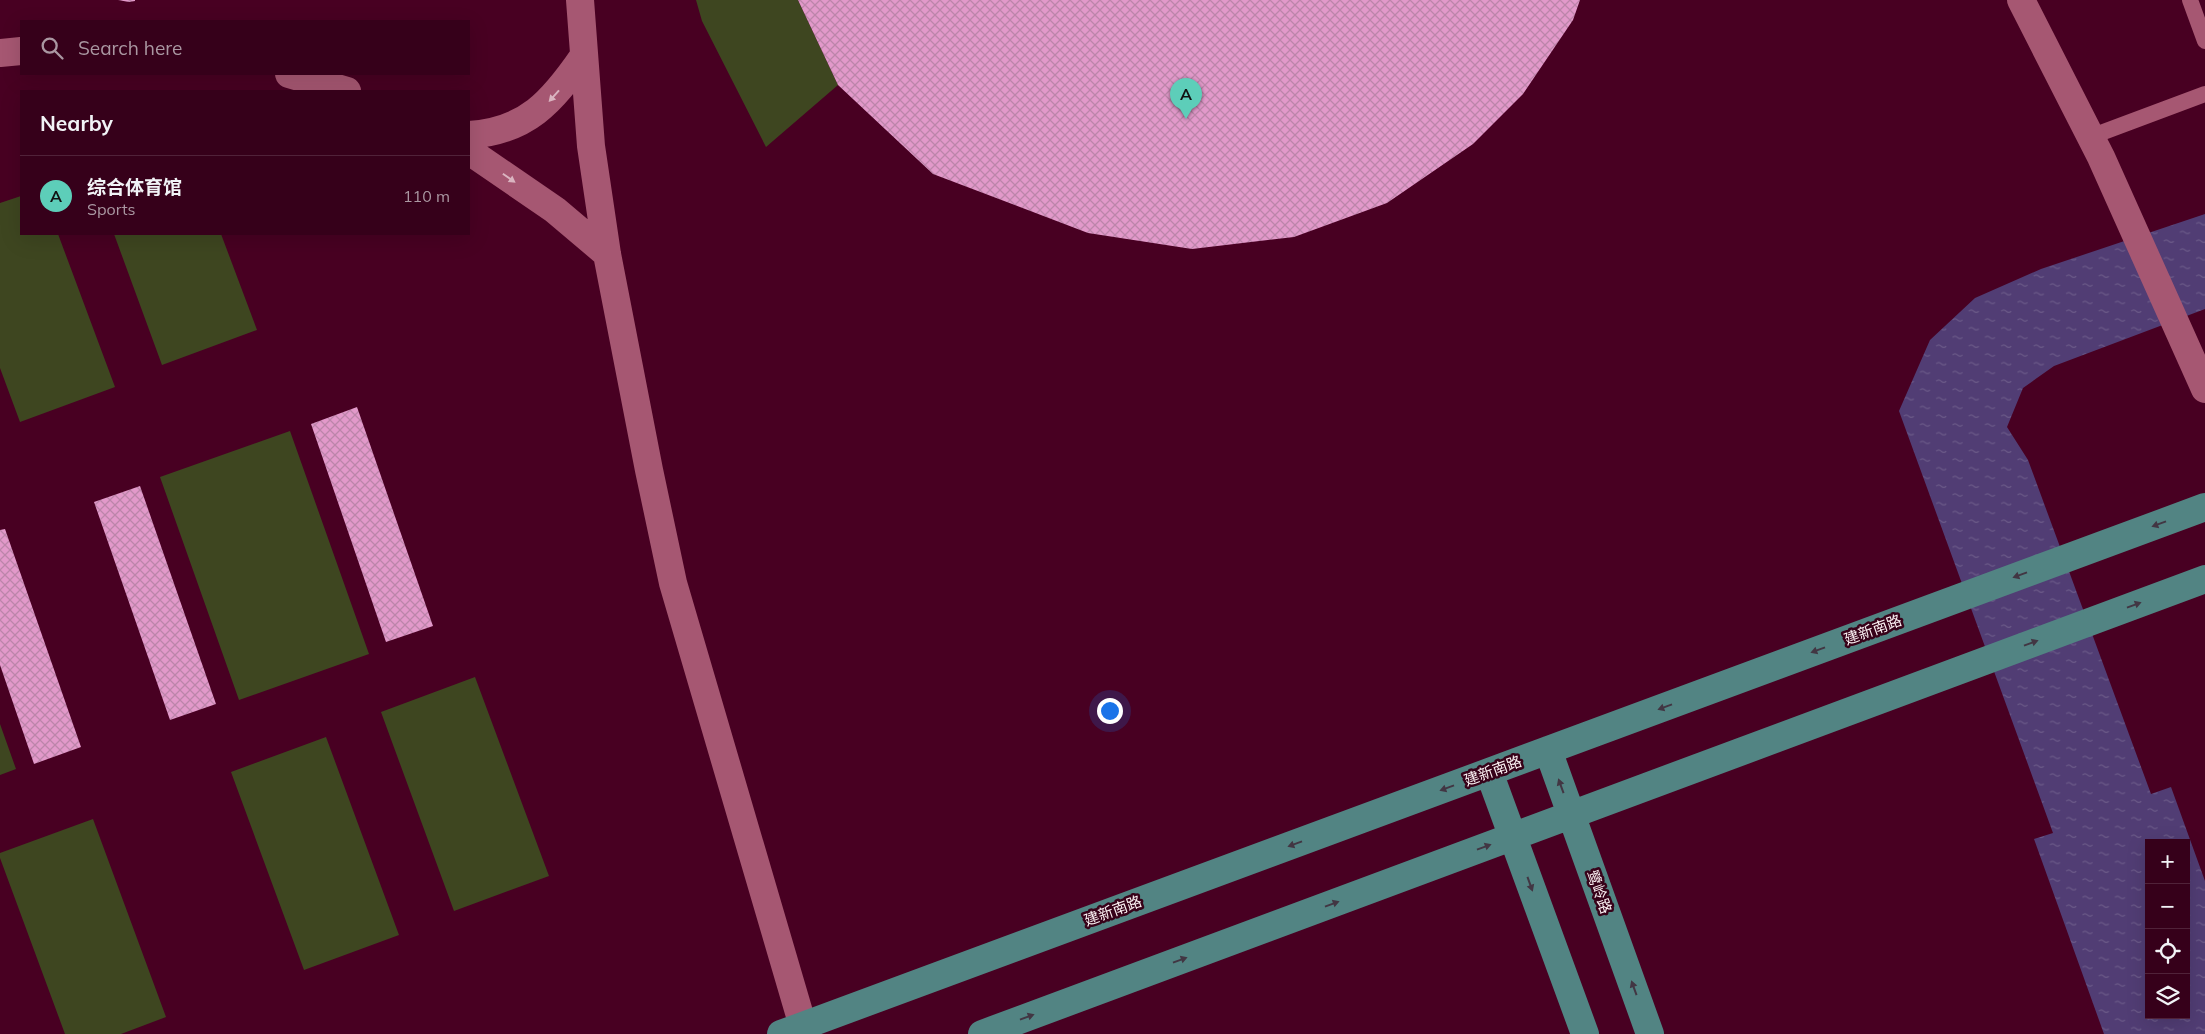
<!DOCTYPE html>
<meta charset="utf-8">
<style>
body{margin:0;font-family:Mulish,"Noto Sans SC",sans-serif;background:#410f27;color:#f1f3f6}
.controls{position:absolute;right:15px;bottom:15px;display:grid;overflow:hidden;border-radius:0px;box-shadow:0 5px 20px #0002}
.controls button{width:45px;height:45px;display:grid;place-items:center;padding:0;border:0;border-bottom:1px solid #502239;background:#36001a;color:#f1f3f6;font:25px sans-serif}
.you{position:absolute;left:1109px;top:710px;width:18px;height:18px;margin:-12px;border:4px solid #fff;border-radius:50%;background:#1a73e8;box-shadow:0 0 0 8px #1a73e833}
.badge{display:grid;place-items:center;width:32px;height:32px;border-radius:50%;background:#5dceb9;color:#111;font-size:16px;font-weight:700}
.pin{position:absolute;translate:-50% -41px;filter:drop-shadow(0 1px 2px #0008)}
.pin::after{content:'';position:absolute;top:26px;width:18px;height:15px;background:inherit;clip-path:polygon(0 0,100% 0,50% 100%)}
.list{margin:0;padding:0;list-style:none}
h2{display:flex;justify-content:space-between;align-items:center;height:65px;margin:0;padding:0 20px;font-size:21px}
h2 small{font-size:16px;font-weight:400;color:#aa97a2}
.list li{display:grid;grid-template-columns:32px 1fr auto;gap:15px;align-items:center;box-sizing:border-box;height:80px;padding:0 20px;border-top:1px solid #502239}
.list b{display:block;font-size:19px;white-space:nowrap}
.list p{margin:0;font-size:16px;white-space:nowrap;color:#aa97a2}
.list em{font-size:16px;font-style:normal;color:#aa97a2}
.icon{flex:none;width:28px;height:28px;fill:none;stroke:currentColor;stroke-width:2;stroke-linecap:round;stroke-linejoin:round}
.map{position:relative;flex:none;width:2205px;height:1034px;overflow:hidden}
.search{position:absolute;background:#36001a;box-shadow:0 5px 20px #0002;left:20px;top:20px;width:450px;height:55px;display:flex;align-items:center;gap:12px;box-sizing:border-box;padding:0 18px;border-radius:0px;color:#aa97a2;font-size:19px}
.panel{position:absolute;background:#36001a;box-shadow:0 5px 20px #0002;left:20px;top:90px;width:450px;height:145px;border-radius:0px}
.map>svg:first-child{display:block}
</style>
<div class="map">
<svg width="2205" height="1034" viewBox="0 0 2205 1034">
<defs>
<pattern id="water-ripples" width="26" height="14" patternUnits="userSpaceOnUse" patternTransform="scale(1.25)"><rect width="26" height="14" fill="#513d74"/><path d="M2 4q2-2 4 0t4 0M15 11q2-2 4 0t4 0" fill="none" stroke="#6b5a88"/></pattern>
<pattern id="building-cross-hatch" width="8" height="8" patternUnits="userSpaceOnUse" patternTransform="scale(1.25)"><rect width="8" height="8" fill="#e299ca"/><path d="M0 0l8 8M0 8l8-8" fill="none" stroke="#bc85aa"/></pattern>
</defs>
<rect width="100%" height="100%" fill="#480022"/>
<!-- grass -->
<path fill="#3e4620" d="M696,0h102l40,85 -72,62 -64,-126z
M21,196v38h37l57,153 -95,35 -20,-54v-165z
M114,234h107l36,96 -95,35z
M290,431l79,223 -130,46 -79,-223z
M475,677l74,199 -95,35 -73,-199z
M0,724l16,45 -16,6z
M326,737l73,198 -95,35 -73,-198z
M93,819l73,198 -45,17h-56l-65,-176v-5z"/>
<!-- water -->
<path fill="url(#water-ripples)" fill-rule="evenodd" d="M2205,214v95l-151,57 -31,22 -16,39 21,33 123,334 20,-7 34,94v153h-101l-70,-195 19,-6 -154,-422 31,-71 45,-42 66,-29zM2149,843h37v172h-37z"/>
<!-- building -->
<path fill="url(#building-cross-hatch)" d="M118,0h17v1l-6,1z
M798,0h782l-7,20 -50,74 -50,50 -86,59 -93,34 -102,12 -104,-16 -155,-59 -95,-89z
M357,407l76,219 -47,16 -75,-218z
M140,486l76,218 -46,16 -76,-218z
M5,529l76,218 -47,17 -34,-99v-135z"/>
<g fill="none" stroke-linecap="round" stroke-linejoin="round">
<!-- lane -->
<path stroke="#a65772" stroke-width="16" d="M2190,0l15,41
M2090,137l115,-43"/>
<!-- street -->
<path stroke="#a65772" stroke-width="28" d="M580,0l11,146 16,108 42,216 24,113 130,443
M2021,0l80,157 104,232
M0,53l21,-2
M289,74l58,17
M469,135c58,-4 83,-33 114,-78
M469,151l86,59 52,44"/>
<!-- primary -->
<path stroke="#528483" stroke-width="28" d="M1548,750l102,284
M1489,772l96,262
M781,1034l1424,-527
M982,1034l1223,-455"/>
</g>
<!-- one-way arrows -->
<defs><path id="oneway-solid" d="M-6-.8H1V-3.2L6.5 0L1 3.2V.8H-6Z" transform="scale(1.25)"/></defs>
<g fill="#dab4c0">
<use href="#oneway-solid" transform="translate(554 96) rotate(132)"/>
<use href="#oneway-solid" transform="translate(509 178) rotate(35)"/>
</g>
<g fill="#423643">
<use href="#oneway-solid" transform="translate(2159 524) rotate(160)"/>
<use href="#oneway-solid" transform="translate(2020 575) rotate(160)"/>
<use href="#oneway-solid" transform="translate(2134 605) rotate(-20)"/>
<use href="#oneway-solid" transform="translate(2031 643) rotate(-20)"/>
<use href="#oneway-solid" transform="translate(1818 650) rotate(160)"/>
<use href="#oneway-solid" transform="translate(1665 707) rotate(160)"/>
<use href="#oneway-solid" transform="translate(1561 786) rotate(-110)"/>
<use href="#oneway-solid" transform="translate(1447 788) rotate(160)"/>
<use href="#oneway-solid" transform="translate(1295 844) rotate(160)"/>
<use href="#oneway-solid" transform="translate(1484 847) rotate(-20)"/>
<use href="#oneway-solid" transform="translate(1530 884) rotate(70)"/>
<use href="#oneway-solid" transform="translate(1332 904) rotate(-20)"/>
<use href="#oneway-solid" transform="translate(1180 960) rotate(-20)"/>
<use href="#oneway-solid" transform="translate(1634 988) rotate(-110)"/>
<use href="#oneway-solid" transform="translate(1027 1017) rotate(-20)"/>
</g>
<g text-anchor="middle" stroke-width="5" stroke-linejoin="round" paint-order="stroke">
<!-- street labels -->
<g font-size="15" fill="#fcf2f4" stroke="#370219">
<text transform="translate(1873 630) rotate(-20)" y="5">建新南路</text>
<text transform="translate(1493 771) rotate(-20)" y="5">建新南路</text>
<text transform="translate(1599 892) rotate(70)" y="5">鹭岭路</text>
<text transform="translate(1113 911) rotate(-20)" y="5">建新南路</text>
</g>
</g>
</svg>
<div class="controls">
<button>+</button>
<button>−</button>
<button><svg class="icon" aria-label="locate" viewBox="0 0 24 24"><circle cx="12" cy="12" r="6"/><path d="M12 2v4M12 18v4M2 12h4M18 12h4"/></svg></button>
<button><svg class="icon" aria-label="layers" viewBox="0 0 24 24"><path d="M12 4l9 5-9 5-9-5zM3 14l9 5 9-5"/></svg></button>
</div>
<div class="you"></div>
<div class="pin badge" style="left:1186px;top:119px">A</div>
<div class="search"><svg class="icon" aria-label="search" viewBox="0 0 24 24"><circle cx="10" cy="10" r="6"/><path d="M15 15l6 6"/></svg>Search here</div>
<section class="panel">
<h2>Nearby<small></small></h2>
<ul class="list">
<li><span class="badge">A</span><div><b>综合体育馆</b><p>Sports</p></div><em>110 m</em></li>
</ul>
</section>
</div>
